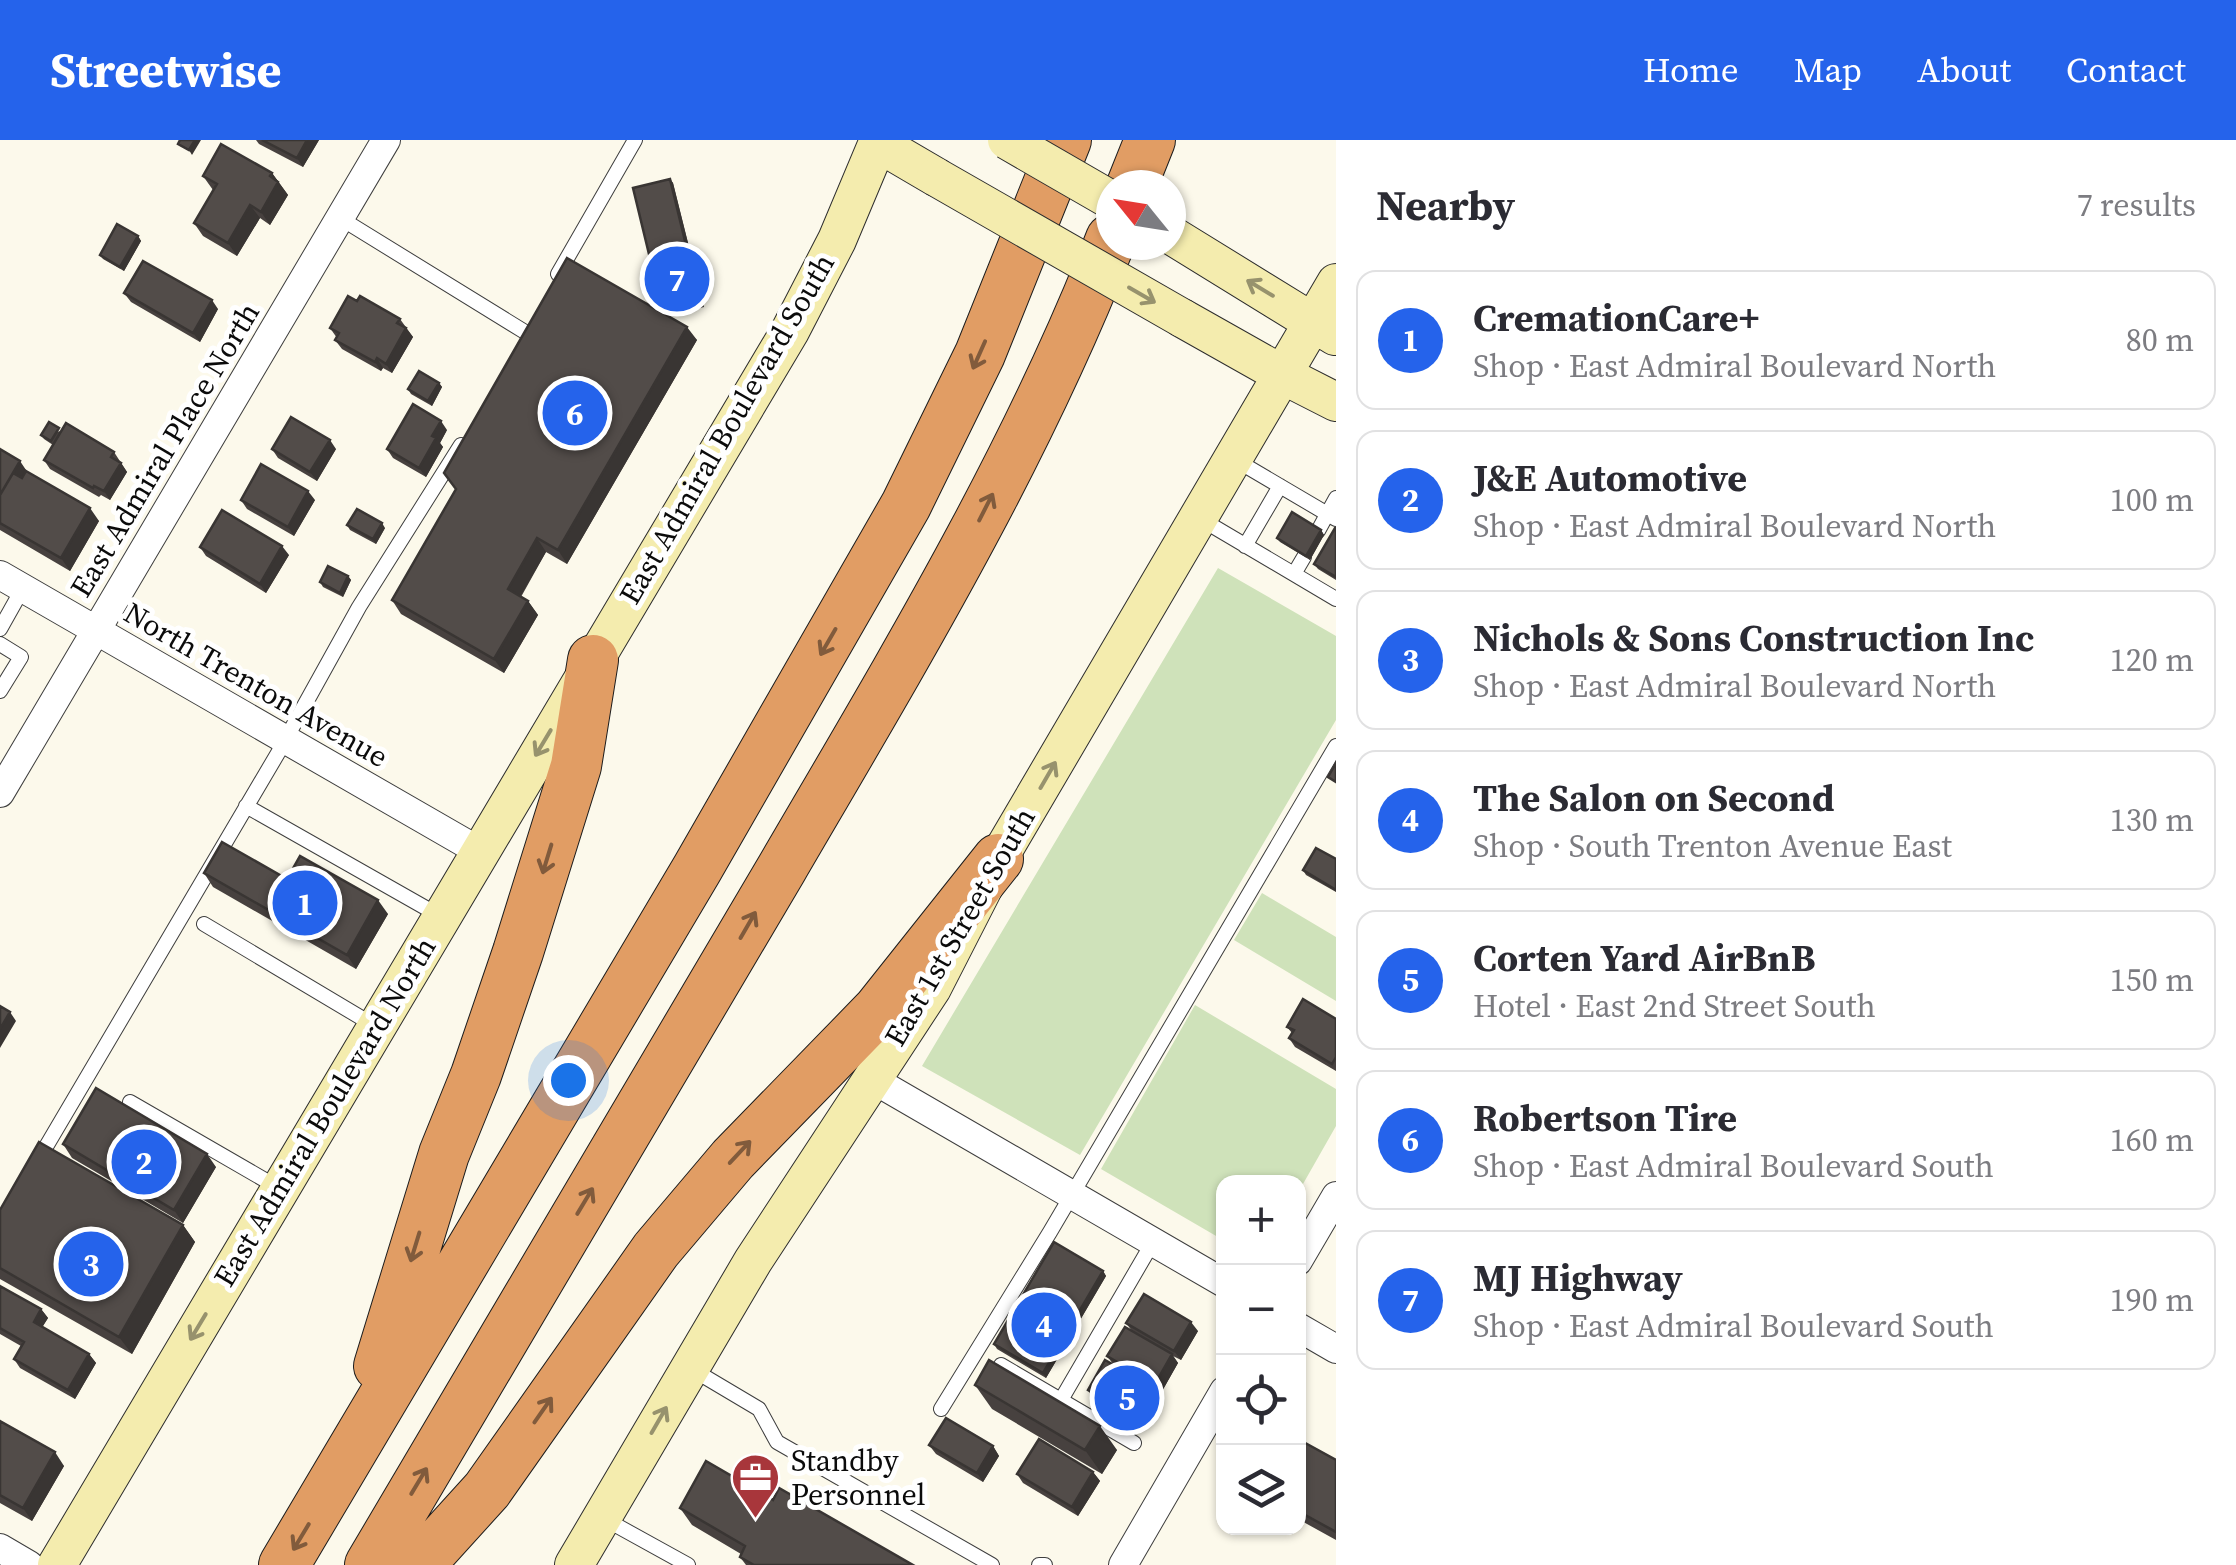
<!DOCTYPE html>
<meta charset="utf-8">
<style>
body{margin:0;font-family:"Source Serif 4",serif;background:#f7f7f7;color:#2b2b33}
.controls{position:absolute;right:30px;bottom:30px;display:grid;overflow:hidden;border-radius:20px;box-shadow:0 2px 8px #0004}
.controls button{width:90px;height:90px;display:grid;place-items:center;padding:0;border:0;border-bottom:2px solid #e1e1e2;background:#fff;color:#2b2b33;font:50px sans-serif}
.compass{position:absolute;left:1096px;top:30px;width:90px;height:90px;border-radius:50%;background:#fff;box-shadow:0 2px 8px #0004;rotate:300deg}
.you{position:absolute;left:568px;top:940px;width:35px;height:35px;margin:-25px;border:8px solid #fff;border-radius:50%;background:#1a73e8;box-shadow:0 0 0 15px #1a73e833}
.badge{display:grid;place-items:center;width:65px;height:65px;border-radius:50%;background:#2563eb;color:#fff;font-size:32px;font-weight:700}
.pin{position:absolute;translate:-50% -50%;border:5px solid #fff;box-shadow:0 2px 10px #0006}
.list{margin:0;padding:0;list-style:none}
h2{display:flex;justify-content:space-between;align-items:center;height:130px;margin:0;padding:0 40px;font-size:42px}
h2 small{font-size:32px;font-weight:400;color:#7c7c81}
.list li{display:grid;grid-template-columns:65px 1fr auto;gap:30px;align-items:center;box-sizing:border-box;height:140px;margin:0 20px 20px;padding:0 20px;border:2px solid #e1e1e2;border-radius:20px}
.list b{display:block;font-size:38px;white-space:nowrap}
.list p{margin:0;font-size:32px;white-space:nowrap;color:#7c7c81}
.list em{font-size:32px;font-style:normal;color:#7c7c81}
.icon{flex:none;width:55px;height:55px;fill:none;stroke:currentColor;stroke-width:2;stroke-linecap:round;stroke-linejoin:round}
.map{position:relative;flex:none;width:1336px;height:1425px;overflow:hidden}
header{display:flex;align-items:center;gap:60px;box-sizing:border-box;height:140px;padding:0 50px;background:#2563eb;color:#fff}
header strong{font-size:48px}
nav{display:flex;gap:55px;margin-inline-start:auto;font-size:35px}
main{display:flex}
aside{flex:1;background:#fff}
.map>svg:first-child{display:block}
</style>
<header>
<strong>Streetwise</strong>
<nav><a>Home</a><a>Map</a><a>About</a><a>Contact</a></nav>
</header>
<main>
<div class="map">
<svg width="1336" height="1425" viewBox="0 0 1336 1425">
<rect width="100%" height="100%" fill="#fcf9eb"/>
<!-- green -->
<path fill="#cfe2ba" d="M1218,428l118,68v84l-256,435 -158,-89z
M1262,753l74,44v64l-102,-61z
M1195,865l141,84v37l-37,65 -1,-9h-74l-1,58 -122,-71z"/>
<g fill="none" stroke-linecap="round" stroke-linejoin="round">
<defs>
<path id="service" d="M340,78l185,114
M558,134l77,-134
M1234,319l102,60
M1199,378l137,81
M1318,391l18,-33
M1245,406l35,-60
M1294,434l10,-17
M0,489l23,-41
M0,504l21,13 -21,34
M246,666l194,110
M204,784l171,102
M130,962l147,85
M37,1022l241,-409 81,-146 102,-162
M1001,1225l133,78
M690,1228l69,41 18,33 215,123
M1061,1260l92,-158
M941,1269l109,-177 286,-486
M603,1378l85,47
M1039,1425h6"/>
<path id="minor" d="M0,435l479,276
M0,653l386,-653
M872,939l352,204
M1298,1121l38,-65
M1298,1187l38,22
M0,1408l29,17
M1123,1425l101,-174"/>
<path id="secondary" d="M878,3l58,34
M1171,95l164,101
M1182,178l101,57 53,27
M57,1425l733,-1234 47,-91 42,-100
M574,1425l179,-304 179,-273 66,-129 338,-576"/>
<path id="motorway" d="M1132,45l18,-45
M379,1226l65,-212 32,-79 42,-123 58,-186 17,-106
M284,1425l413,-696 209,-364 74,-151 86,-214
M370,1425c137,-232 275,-464 412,-697 119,-204 243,-408 329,-629
M419,1425l68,-75 169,-240 77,-91 145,-149 120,-151"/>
</defs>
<!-- service casing -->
<use href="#service" stroke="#3e3e3e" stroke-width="16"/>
<!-- minor casing -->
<use href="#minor" stroke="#3e3e3e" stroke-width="30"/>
<!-- secondary casing -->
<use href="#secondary" stroke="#2d2d2d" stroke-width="40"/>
<!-- motorway casing -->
<use href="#motorway" stroke="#1c1c1c" stroke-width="52"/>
<!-- service -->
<use href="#service" stroke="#fff" stroke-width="14"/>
<!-- minor -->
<use href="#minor" stroke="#fff" stroke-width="28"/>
<!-- secondary -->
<use href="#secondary" stroke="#f4ecae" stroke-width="38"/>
<!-- motorway -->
<use href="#motorway" stroke="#e19d64" stroke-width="50"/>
<defs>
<path id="secondary-bridge" d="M1007,0l104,60
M936,37l246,141"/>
</defs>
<!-- secondary-bridge casing -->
<use href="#secondary-bridge" stroke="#2d2d2d" stroke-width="40" stroke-linecap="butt"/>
<!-- secondary-bridge -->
<use href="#secondary-bridge" stroke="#f4ecae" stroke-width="38"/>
</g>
<!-- wall -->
<path fill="#47413f" d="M256,0h63l-16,27 -44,-23z
M272,33l16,22 -18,30 -10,-7 -23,38 -34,-20 -9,-13 19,-33 -10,-14z
M670,39l3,4 31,124 -36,9 29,24 -130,224 -21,-12 -25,45 7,4 10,14 -34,58 -103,-59 -9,-14 64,-111 208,-176 -1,-1z
M138,96l3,5 -17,30 -21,-12 -3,-4z
M124,153l94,16 -18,33 -69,-40z
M400,179l13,18 -21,36 -9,-5 -2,3 -39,-22 -7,-9 2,-2 -7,-10z
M439,243l3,4 -10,19 -21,-12 -3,-5z
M447,290l-7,13 3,4 -17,30 -33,-19 -6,-9z
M61,291l53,21 13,20 -17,28 -9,-5 -2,2 -49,-28 -6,-9 9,-15 -9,-6 -3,-4z
M0,309l26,21 -4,8 77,43 -29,50 -70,-41z
M272,309h64l-19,32 -39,-23z
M241,360h74l-21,36 -47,-27z
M347,385l38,3 -9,16 -26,-14z
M1336,388v52l-18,-11 -4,-5z
M1321,390l3,5 -14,25 -30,-18 -3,-4z
M200,407l89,8 -23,38 -60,-37z
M348,436l3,4 -8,17 -20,-10 -3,-5z
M1336,719v33l-30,-17 -3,-5z
M204,733l83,6 101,35 -32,55 -143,-82z
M1336,879v52l-41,-24 -6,-9 3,-5 -5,-6z
M63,1004l153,23 -33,56 -111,-65z
M0,1070l183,15 12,17 -63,112 -132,-75z
M1103,1131l3,5 -60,102 -49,-29 -3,-5z
M0,1146l41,23 7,9 -6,9 47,27 7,9 -21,36 -55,-31 -6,-9 7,-13 -21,-12z
M1126,1183l72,8 -17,29 -8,-4 5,7 -17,30 -7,-4 5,7 -17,30 -48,-27 -6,-9 25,-26 -6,-8 25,-25z
M975,1245l142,65 -15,24 -110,-65z
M0,1281l64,45 -32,55 -32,-18z
M1298,1299l38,21v80l-38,-21z
M929,1305l64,1 6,10 -16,26 -47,-28z
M1093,1332l7,9 -22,35 -55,-33 -6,-9z
M773,1360l140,65h-167l-6,-8 1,-3 -49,-29 -12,-17z"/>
<!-- shaded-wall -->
<path fill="#393533" d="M195,0h6l-9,15 -3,-5z
M307,0h12l-16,27 -6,-9z
M272,33l16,22 -18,30 -9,-13z
M670,39l3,4 31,124 -4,-4z
M250,65l10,13 -23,38 -9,-13z
M138,96l3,5 -17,30 -4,-4z
M212,160l6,9 -18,33 -7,-9z
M687,187l10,13 -130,224 -9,-14z
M406,188l7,9 -21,36 -6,-9z
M377,218l6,10 -2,3 -6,-9z
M439,243l3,4 -10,19 -4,-5z
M441,281l6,9 -7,13 3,4 -17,30 -7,-9 13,-32z
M330,300l6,9 -19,32 -7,-9z
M20,321l6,9 -26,46v-20z
M121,323l6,9 -17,28 -6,-9z
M308,351l7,9 -21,36 -6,-9z
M90,368l9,13 -29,50 -9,-13z
M382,383l3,5 -9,16 -3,-5z
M1321,390l3,5 -14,25 -4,-4z
M537,398l9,14 -29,50 -9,-13z
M282,406l7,9 -23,38 -6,-9z
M348,436l3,4 -8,17 -3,-4z
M528,461l10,14 -34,58 -10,-14z
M378,760l10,14 -32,55 -9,-14z
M10,872l6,9 -16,27v-19z
M207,1014l9,13 -33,56 -9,-13z
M183,1085l12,17 -63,112 -13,-17z
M1103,1131l3,5 -60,102 -3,-5z
M41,1169l7,9 -8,13 -6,-9z
M1191,1182l7,9 -17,29 -7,-9z
M89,1214l7,9 -21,36 -7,-9z
M1172,1214l6,9 -17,30 -6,-9z
M1153,1247l6,9 -17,30 -6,-9z
M1100,1286l17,24 -15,24 -17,-24z
M993,1306l6,10 -16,26 -6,-9z
M55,1312l9,14 -32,55 -9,-13z
M1093,1332l7,9 -22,35 -6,-9z"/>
<!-- building -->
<path fill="#524c49" stroke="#393533" stroke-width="2.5" d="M180,0h15l-6,10 -11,-6z
M262,0h45l-10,18z
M221,4l51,29 -2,3 8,6 -17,30 -11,-7 -22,38 -34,-20 23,-39 -14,-8z
M670,39l30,124 -37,9 -30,-124z
M117,84l21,12 -18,31 -20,-12z
M567,118l120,69 -129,223 -21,-12 -29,51 20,12 -34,58 -102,-59 64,-111 -12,-16z
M143,121l69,39 -19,33 -69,-40z
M348,156l9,5 3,-5 40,23 -3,4 9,5 -20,36 -9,-6 -2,4 -40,-22 4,-7 -9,-5z
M419,231l20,12 -11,18 -20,-12z
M413,264l28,17 -9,15 4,2 -17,30 -32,-19z
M291,277l39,23 -20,32 -38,-23z
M49,282l10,6 -8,13 -10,-6z
M66,283l48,29 -3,5 10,6 -17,28 -10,-5 -1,2 -49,-28z
M0,309l20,12 -20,34z
M261,324l47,27 -20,36 -47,-27z
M26,331l64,37 -29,50 -61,-35v-28l13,-22 9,5z
M357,369l25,14 -9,16 -26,-14z
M222,370l60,36 -22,38 -60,-37z
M1292,372l29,18 -15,26 -29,-18z
M1335,388h1v49l-22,-13z
M328,426l20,10 -8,17 -20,-11z
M1336,623v19l-8,-5z
M222,702l65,37 13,-23 78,44 -31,55 -143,-82z
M1316,708l20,11v31l-33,-20z
M1303,859l33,20v38l-4,7 -43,-26 5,-8 -7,-3z
M0,866l10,6 -10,17z
M96,948l111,66 -33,56 -111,-66z
M39,1002l144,83 -64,112 -119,-69v-58z
M1054,1102l49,29 -60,102 -49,-29z
M0,1146l41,23 -7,13 55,32 -21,36 -54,-31 10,-17 -24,-14z
M1144,1154l47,28 -17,29 -48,-28z
M1125,1187l47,27 -17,30 -48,-28z
M989,1220l111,66 -15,24 -110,-65z
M1105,1220l48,27 -17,30 -48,-27z
M946,1278l47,28 -16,27 -48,-28z
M0,1281l55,31 -32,56 -23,-13z
M1039,1299l54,33 -21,35 -55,-33z
M1298,1299l38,21v72l-38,-21z
M706,1321l67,39 6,-12 134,77h-159l-14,-8 5,-11 -65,-38z"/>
<!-- one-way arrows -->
<defs><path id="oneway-shaft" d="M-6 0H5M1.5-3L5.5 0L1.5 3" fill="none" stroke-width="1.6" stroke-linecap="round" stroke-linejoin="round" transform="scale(2.5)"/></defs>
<g stroke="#97926d">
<use href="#oneway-shaft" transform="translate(1260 148) rotate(-149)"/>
<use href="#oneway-shaft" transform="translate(1142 155) rotate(30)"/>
<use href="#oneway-shaft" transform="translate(543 603) rotate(121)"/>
<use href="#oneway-shaft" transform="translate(1048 635) rotate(-60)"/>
<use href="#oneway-shaft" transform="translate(198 1187) rotate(121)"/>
<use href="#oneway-shaft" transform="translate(659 1280) rotate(-60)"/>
</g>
<g stroke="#815b3c">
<use href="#oneway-shaft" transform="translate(979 215) rotate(114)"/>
<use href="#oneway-shaft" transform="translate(986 367) rotate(-63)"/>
<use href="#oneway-shaft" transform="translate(828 502) rotate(120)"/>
<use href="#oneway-shaft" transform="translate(547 719) rotate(107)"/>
<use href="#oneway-shaft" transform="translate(748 785) rotate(-60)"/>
<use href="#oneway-shaft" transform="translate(740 1012) rotate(-47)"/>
<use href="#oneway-shaft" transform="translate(585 1061) rotate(-59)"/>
<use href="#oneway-shaft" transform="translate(415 1107) rotate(107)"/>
<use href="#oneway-shaft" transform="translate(543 1270) rotate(-55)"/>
<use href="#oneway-shaft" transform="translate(419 1341) rotate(-59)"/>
<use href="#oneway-shaft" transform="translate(301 1397) rotate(121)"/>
</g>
<!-- icons -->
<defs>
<symbol id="office-pin" viewBox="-11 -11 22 30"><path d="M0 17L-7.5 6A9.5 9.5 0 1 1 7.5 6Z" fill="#a8363b" stroke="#fff"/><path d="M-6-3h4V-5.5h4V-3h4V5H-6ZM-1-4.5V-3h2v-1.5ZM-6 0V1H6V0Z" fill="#fff"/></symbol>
</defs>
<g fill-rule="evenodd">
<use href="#office-pin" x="728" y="1310" width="55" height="75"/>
</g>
<g text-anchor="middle" stroke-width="10" stroke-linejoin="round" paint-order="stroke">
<!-- street labels -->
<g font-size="30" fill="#0b0b0b" stroke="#fff">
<text transform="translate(727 289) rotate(-60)" y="10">East Admiral Boulevard South</text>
<text transform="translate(165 310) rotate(-59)" y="10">East Admiral Place North</text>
<text transform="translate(256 545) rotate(30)" y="10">North Trenton Avenue</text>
<text transform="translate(960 787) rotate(-60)" y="10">East 1st Street South</text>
<text transform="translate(325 972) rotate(-59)" y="10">East Admiral Boulevard North</text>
</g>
<!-- poi labels -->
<g font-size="30" fill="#0b0b0b" stroke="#fff" text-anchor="start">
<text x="791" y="1331">Standby<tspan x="791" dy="34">Personnel</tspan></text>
</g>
</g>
</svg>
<div class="controls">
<button>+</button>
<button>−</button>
<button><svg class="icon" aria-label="locate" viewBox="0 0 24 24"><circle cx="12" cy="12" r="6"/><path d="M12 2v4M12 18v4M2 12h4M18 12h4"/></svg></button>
<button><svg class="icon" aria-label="layers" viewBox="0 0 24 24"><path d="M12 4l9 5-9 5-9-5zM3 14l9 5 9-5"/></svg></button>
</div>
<svg class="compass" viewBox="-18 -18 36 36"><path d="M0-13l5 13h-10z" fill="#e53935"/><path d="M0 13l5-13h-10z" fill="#7c7c81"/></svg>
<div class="you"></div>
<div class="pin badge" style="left:305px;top:763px">1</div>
<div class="pin badge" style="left:144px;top:1022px">2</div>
<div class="pin badge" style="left:91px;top:1124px">3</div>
<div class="pin badge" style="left:1044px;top:1185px">4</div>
<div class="pin badge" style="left:1127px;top:1258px">5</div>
<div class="pin badge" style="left:575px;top:273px">6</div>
<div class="pin badge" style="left:677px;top:139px">7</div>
</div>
<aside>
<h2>Nearby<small>7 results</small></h2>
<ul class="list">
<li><span class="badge">1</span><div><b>CremationCare+</b><p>Shop · East Admiral Boulevard North</p></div><em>80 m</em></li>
<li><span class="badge">2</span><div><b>J&amp;E Automotive</b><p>Shop · East Admiral Boulevard North</p></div><em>100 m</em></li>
<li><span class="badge">3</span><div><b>Nichols &amp; Sons Construction Inc</b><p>Shop · East Admiral Boulevard North</p></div><em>120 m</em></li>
<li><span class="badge">4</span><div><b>The Salon on Second</b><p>Shop · South Trenton Avenue East</p></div><em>130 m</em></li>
<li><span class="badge">5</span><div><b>Corten Yard AirBnB</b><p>Hotel · East 2nd Street South</p></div><em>150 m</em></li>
<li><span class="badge">6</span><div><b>Robertson Tire</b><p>Shop · East Admiral Boulevard South</p></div><em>160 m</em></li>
<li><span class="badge">7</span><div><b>MJ Highway</b><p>Shop · East Admiral Boulevard South</p></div><em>190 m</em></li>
</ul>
</aside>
</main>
